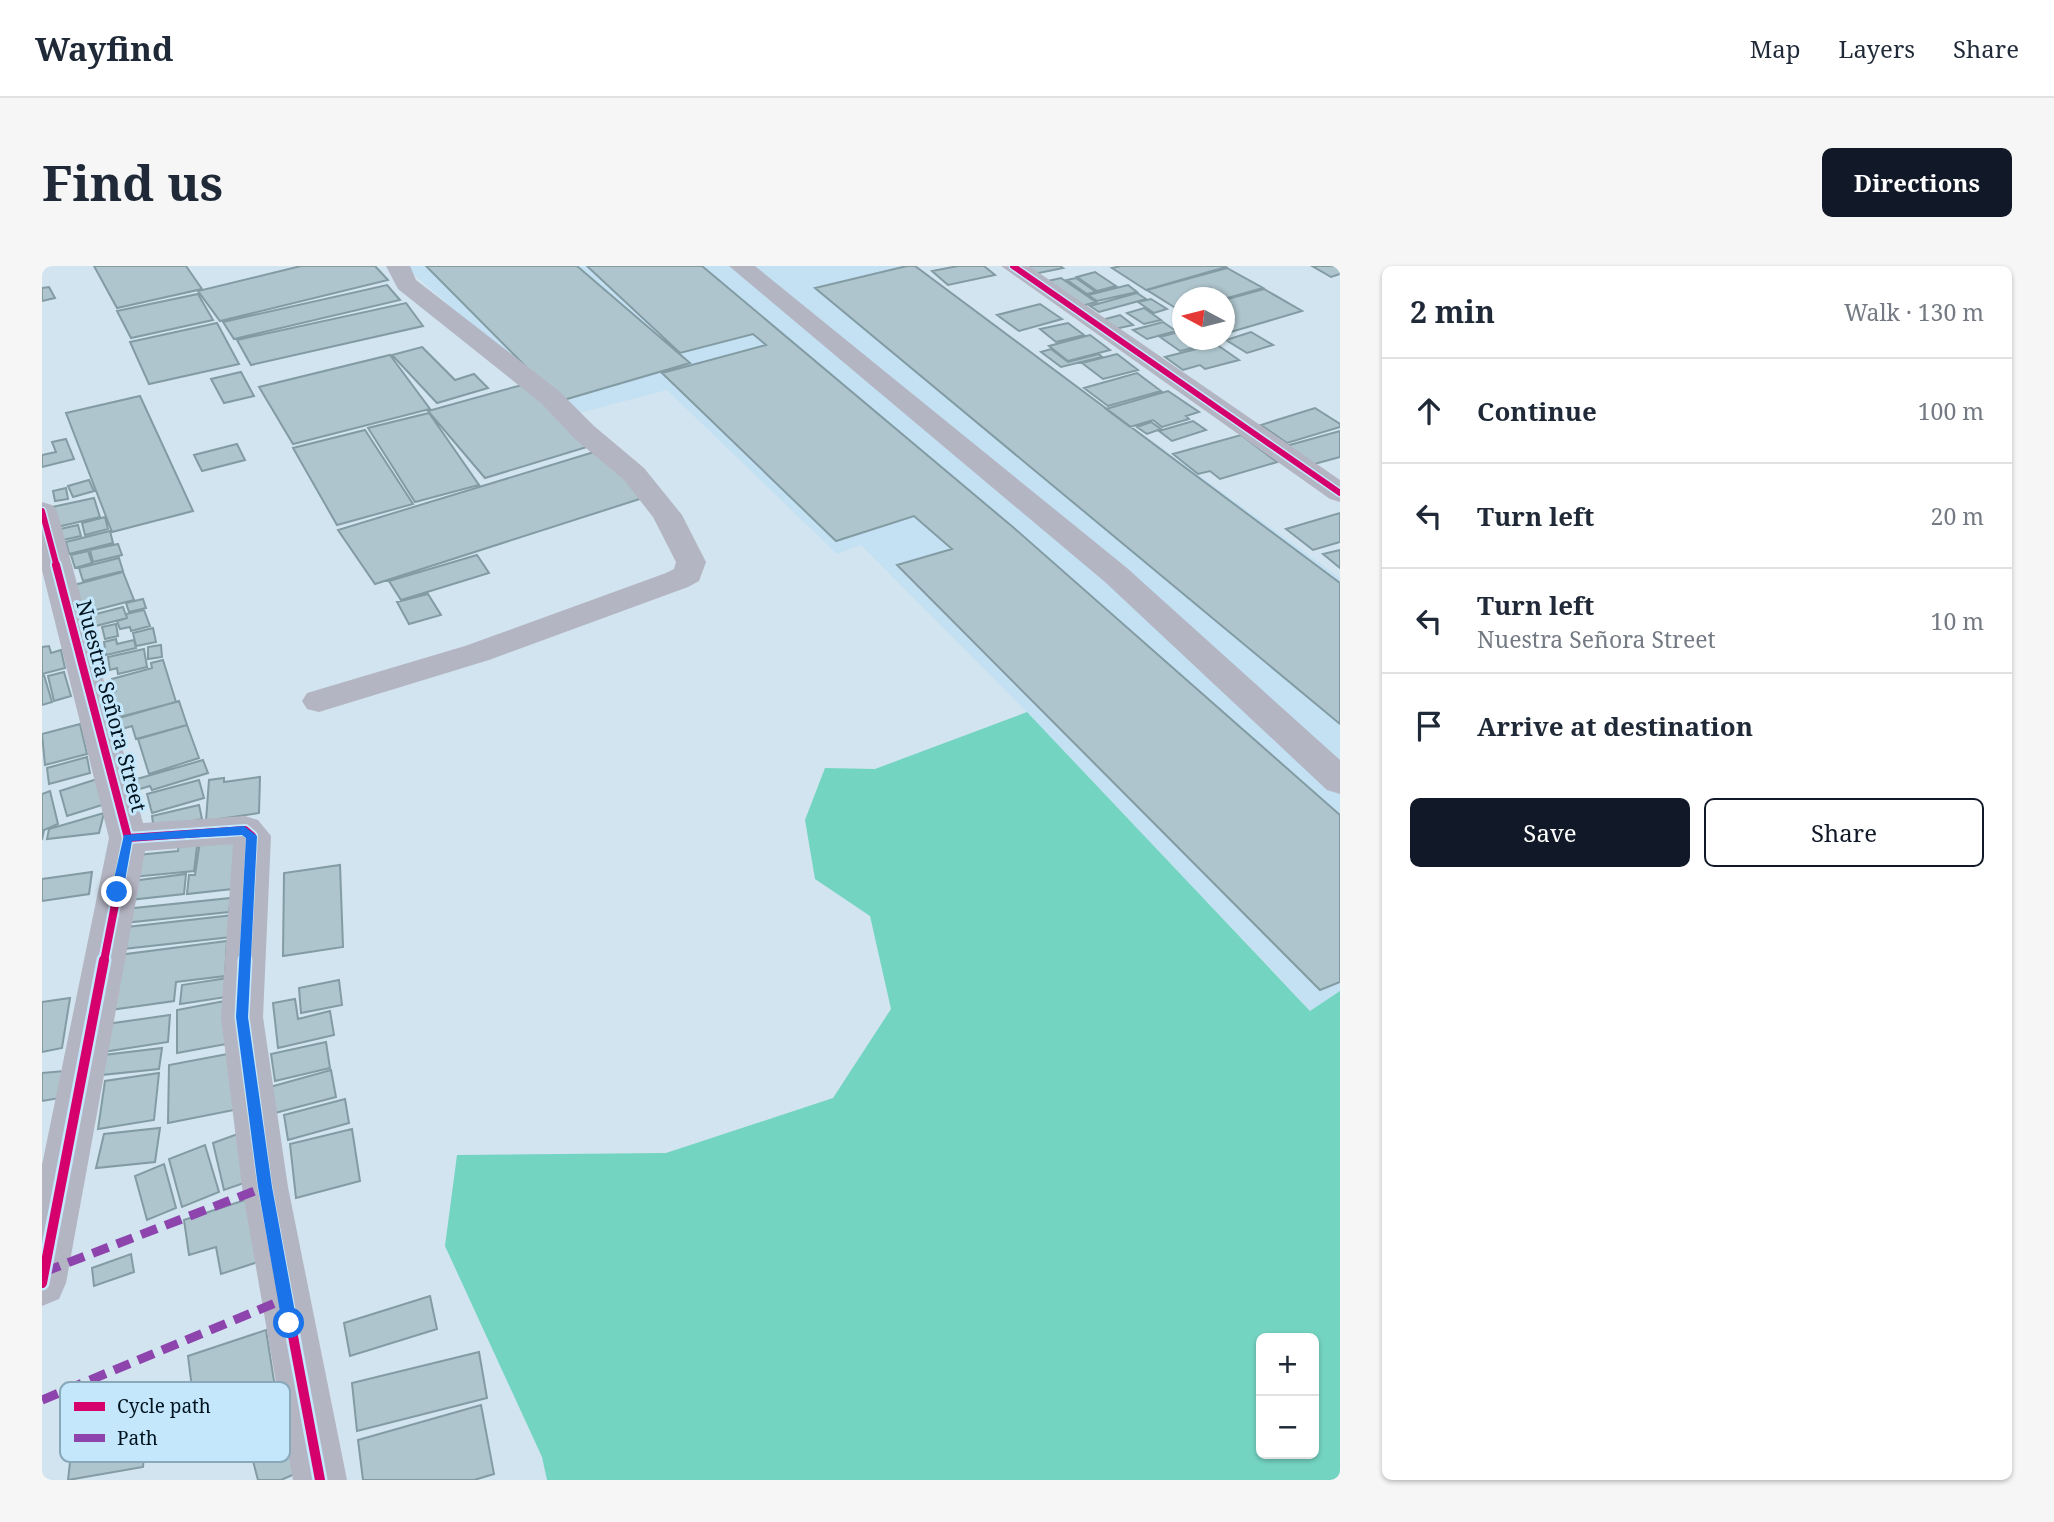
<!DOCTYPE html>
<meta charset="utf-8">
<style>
body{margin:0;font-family:"Noto Serif",serif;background:#f6f6f7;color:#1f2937}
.controls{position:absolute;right:21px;bottom:21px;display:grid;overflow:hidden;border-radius:10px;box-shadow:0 2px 5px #0004}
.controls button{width:63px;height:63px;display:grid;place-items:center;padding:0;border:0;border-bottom:2px solid #e0e1e3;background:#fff;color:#1f2937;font:35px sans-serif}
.compass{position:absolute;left:1130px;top:21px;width:63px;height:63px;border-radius:50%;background:#fff;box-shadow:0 2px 5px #0004;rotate:277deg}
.stop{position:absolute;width:21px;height:21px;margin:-16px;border:5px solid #1a73e8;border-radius:50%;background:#fff}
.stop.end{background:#1a73e8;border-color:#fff;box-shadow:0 2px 7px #0008}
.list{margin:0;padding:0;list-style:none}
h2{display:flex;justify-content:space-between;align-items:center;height:91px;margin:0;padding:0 28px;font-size:30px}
h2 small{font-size:23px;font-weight:400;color:#747a83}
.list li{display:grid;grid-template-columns:46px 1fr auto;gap:21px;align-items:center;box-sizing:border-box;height:105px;padding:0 28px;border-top:2px solid #e0e1e3}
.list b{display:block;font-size:26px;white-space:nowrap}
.list p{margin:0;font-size:23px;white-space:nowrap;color:#747a83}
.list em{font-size:23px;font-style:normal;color:#747a83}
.actions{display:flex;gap:14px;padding:21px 28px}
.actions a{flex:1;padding:16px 0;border:2px solid #111827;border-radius:10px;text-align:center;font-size:24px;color:#111827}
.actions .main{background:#111827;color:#fff}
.icon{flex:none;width:38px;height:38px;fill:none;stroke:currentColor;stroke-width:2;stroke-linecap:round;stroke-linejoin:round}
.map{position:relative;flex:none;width:1298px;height:1214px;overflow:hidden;border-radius:10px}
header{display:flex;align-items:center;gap:42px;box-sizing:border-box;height:98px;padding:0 35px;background:#fff;border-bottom:2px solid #e0e1e3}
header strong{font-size:33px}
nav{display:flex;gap:38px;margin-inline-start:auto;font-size:24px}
.intro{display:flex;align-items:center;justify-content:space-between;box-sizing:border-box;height:168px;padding:0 42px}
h1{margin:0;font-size:49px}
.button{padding:18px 32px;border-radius:10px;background:#111827;color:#fff;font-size:24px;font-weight:700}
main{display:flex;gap:42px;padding:0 42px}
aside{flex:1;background:#fff;border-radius:10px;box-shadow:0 2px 5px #0004}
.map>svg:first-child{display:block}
</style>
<header>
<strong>Wayfind</strong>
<nav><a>Map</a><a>Layers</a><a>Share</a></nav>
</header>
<div class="intro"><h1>Find us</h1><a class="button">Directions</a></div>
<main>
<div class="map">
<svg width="1298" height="1214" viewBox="0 0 1298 1214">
<rect width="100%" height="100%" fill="#d1e4ef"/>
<!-- built -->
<path fill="#c3e1f3" d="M362,0h508l428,312v413l-29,20 -284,-299 -166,-167 -24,9 -170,-164 -92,24z"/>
<!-- water -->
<path fill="#74d4c2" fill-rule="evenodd" d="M985,446l283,299 30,-20v489h-793l-5,-23 -97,-211 12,-91 209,-2 167,-55 58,-89 -21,-93 -55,-37 -10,-59 20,-52 50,1zM1219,1072h53v116h-53z"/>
<!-- building -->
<path fill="#aec5cd" stroke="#839ba3" stroke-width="2" d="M52,0h92l16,23 -85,19z
M259,0h74l13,14 -168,41 -22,-30z
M384,0h151l113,97 -130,38z
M545,0h115l312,262 326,287v167l-20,8 -423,-425 55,-16 -38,-33 -78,25 -174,-168 104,-28 -13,-11 -73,19z
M865,0h8l425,317v141l-525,-436z
M916,0h26l11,9 -47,10 -16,-14z
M984,0h34l3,2 -29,6z
M1079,0h103l2,1 -80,23 -34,-22z
M1270,0h28v8l-9,3z
M1185,2l36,20 -39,11 -42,-1v14l-35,-22z
M1053,6l21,14 -19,5 -20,-14z
M1019,12l35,24 -18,5 -35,-25z
M1034,12l20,14 -9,2 -20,-14z
M345,19l13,15 -166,39 -11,-17z
M1086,19l9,7 -40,9 -9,-6z
M7,21l6,11 -13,3v-13z
M1222,23l38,22 -78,23v-34z
M1095,27l9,6 -47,13 -9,-6z
M156,28l15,26 -82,18 -14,-27z
M1109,33l16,10 -13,4 -16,-11z
M364,37l17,23 -172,39 -14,-25z
M998,38l22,15 -43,12 -22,-16z
M1102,42l17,12 -17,4 -17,-11z
M1078,49l13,10 -18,4 -13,-9z
M1121,56l13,9 -29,8 -14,-9z
M175,57l22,41 -90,20 -19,-42z
M1026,57l16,12 -28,7 -16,-13z
M1140,65v9l39,1 -41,10 -20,-14z
M1209,66l22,13 -26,8 -21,-13z
M1048,69l20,15 -42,11 -19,-15z
M1174,78l23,16 -34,9 -5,-4 -17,5 -18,-13z
M380,81l33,33 19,-6 14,14 -51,15 -45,-48z
M1009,83l17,13 31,-8 3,3 -41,10 -20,-15z
M1075,88l21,16 -35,9 -21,-16z
M348,89l40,54 -137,35 -34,-57z
M199,106l13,24 -30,7 -13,-24z
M1095,107l24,18 -53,15 -24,-18z
M487,117l61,63 -105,32 -57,-67z
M1126,125l31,21 -13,4 3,3 -27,8 -9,-7 -23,7 -24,-18z
M98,130l53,115 -81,21 -46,-119z
M1273,142l25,16v3l-53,16 -26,-18z
M387,147l50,72 -64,17 -47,-74z
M1151,155l13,9 -34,11 -13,-10z
M1109,156l10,7 -14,5 -10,-7z
M323,164l48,74 -76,21 -44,-77z
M1298,165v26l-29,8 -25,-19z
M1199,169l36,27 -57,17 -10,-8 -12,3 -25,-20z
M24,173l8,20 -32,8v-12l14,-3 -4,-10z
M195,178l8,16 -43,11 -8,-16z
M562,183l45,47 -274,88 -37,-54z
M47,214l5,11 -21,6 -5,-11z
M24,222l2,11 -13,2 -2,-10z
M52,232l6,19 -43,10 -5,-20z
M1298,247v29l-27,8 -27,-21z
M63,251l3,12 -23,6 -3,-12z
M36,259l3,11 -18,4 -3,-11z
M68,265l3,12 -44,11 -3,-12z
M76,278l4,11 -29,7 -3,-12z
M1298,284v18l-17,-14z
M46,285l4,12 -17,5 -4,-13z
M435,289l12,18 -88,27 -12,-19z
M77,292l4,13 -40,10 -4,-13z
M81,306l11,28 -50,13 -10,-28z
M386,328l13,21 -32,9 -12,-22z
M101,333l3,9 -17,4 -3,-9z
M81,341l4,11 -43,11 -3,-11z
M102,344l6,16 -19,5 -1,-4 -10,2 -3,-8 10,-3 -1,-4z
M74,358l2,12 -13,3 -3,-12z
M111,362l3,14 -20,4 -3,-13z
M74,373l1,5 17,-4 2,8 -30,7 -2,-13z
M119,379l1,12 -14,2v-12z
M7,380l2,7 10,-3 4,18 -23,6v-27z
M102,383l3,18 -29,7 -1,-6 -7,2 -2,-13z
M121,394l13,42 -60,16 -7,-24 7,-3 -4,-12 40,-11 -1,-5z
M22,406l7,24 -17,5 -6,-25z
M2,409l8,27 -10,3v-29z
M137,435l8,24 -51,14 -4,-13 -10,3 -3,-11z
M38,458l7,30 -42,11 -3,-31z
M145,459l12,33 -50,16 -11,-35z
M45,491l3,16 -41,11 -2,-16z
M161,494l5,13 -56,17 -2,-4 -17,5 -3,-10z
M218,511l-1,36 -53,8 3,-41 15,-2v4z
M55,513l8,25 -38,12 -7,-25z
M157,514l5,18 -52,15 -5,-19z
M8,525l8,33 -14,6 -2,10v-46z
M157,539l3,14 -48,11 -2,-14z
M62,547l-5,20 -52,6 2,-10z
M204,570l-5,52 -54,6 2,-19h6l5,-34z
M156,572l-4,33 -61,6 4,-22 41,-4 1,-11z
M298,599l3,82 -60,9 1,-83z
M50,606l-3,22 -47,7v-22z
M144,608l-2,20 -55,6 3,-19z
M189,632l-2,14 -106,11 2,-14z
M192,649l-3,22 -117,13 4,-22z
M185,675l-2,35 -49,6 -2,19 -71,10 8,-55z
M192,711l-1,19 -53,8 2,-19z
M297,714l3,25 -41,8 -2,-25z
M28,732l-8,50 -20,4v-50z
M253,733l3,20 32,-8 4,24 -56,13 -5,-45z
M188,734l2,43 -55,10v-43z
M128,749l-2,27 -65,10 4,-28z
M284,776l4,26 -55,13 -4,-27z
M120,782l-3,21 -58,6 3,-20z
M191,787l1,57 -66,13 1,-58z
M289,804l5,27 -61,16 -5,-26z
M22,805l-4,27 -18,3v-28z
M117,807l-5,47 -56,9 7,-48z
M303,833l4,24 -61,17 -4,-25z
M118,862l-5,34 -59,6 8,-34z
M310,863l8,52 -64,17 -6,-54z
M204,865l12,47 -34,12 -11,-47z
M163,879l14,47 -37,15 -13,-48z
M122,898l12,44 -29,12 -12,-44z
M209,932l13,62 -43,14 -5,-27 -27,8 -5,-35z
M89,988l3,18 -40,14 -2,-18z
M388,1030l7,33 -87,27 -6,-33z
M224,1064l16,102 -81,28 -13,-104z
M437,1086l8,46 -130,33 -5,-48z
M107,1131l-6,70 -75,13 8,-70z
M439,1139l13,69 -20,6h-111l-5,-40z
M252,1177l8,28 -21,9h-23l-5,-19z"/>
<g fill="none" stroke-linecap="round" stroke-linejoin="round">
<!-- minor -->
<path fill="#b4b5c2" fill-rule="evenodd" d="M344,0h24l6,14 143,111 35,35 50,42 38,47 24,47 -7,19 -11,6 -199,73 -170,52 -12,-3 -5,-8 5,-8 158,-47 201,-73 8,-4 2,-7 -23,-45 -29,-37 -50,-42 -33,-35 -143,-114z
M687,0h26l372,302 213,192v34l-13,-4 -222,-208z
M959,0h28l311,214v22l-10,-3z
M0,236l10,3 5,6 86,312 102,-7 13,4 13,16 -8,181 25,170 59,293h-54l-51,-293 -21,-170 12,-173 -88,7 -79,432 -7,16 -17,7v-141l67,-327 -67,-268z"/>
<!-- quiet -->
<path stroke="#8e44ad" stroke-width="9" stroke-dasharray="17 9" stroke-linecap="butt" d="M2,1006l221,-85
M0,1134l243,-101"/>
<defs>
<path id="cycleway-far2" d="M971,0l327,227
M0,245l15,56"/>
<path id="cycleway-far1" d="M14,299l72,273 -24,123
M86,572l117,-8 7,6 -7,125"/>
<path id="cycleway" d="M203,694l-3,57 23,170 55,293
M0,1017l62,-323"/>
</defs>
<!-- cycleway-far2 casing -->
<use href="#cycleway-far2" stroke="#c4e7fc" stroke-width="9"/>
<!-- cycleway-far1 casing -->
<use href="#cycleway-far1" stroke="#c4e7fc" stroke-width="12"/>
<!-- cycleway casing -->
<use href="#cycleway" stroke="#c4e7fc" stroke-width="15"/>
<!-- cycleway-far2 -->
<use href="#cycleway-far2" stroke="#d6006c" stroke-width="6"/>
<!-- cycleway-far1 -->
<use href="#cycleway-far1" stroke="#d6006c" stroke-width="8"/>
<!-- cycleway -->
<use href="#cycleway" stroke="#d6006c" stroke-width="10"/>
</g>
<!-- route -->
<path fill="#1a73e8" d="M202,560l13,10 -9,181 24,170 25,136 -2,5 -6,2 -5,-2 -2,-5 -24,-136 -22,-170 10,-179 -4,-3 -110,6 -9,51 -6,4 -6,-4 13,-57z"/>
<g text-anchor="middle" stroke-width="6" stroke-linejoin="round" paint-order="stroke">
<!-- street labels -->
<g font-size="21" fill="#001420" stroke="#c4e7fc">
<text transform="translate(69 440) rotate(75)" y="7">Nuestra Señora Street</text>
</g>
</g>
<!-- legend -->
<rect x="18" y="1116" width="230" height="80" rx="10" fill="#c4e7fc" stroke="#89a8ba" stroke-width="2"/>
<rect x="32" y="1136" width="31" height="9" fill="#d6006c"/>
<rect x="32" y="1168" width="31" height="8" fill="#8e44ad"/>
<g font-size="19" fill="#001420">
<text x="75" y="1147">Cycle path</text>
<text x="75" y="1179">Path</text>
</g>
</svg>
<div class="controls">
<button>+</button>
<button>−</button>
</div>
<svg class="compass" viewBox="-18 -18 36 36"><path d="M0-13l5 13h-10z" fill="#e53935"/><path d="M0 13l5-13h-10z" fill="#747a83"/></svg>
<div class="stop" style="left:247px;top:1057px"></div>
<div class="stop end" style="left:75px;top:626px"></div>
</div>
<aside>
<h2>2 min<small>Walk · 130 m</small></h2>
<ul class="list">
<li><svg class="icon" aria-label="ahead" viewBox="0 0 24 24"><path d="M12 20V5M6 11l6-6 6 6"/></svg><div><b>Continue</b></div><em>100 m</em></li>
<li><svg class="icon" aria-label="left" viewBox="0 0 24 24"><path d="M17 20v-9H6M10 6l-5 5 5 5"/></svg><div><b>Turn left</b></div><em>20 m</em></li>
<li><svg class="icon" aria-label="left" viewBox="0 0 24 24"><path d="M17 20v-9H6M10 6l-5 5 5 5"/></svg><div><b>Turn left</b><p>Nuestra Señora Street</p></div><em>10 m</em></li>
<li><svg class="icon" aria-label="arrive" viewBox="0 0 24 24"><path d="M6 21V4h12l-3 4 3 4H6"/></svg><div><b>Arrive at destination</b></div></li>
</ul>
<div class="actions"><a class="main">Save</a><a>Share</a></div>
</aside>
</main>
